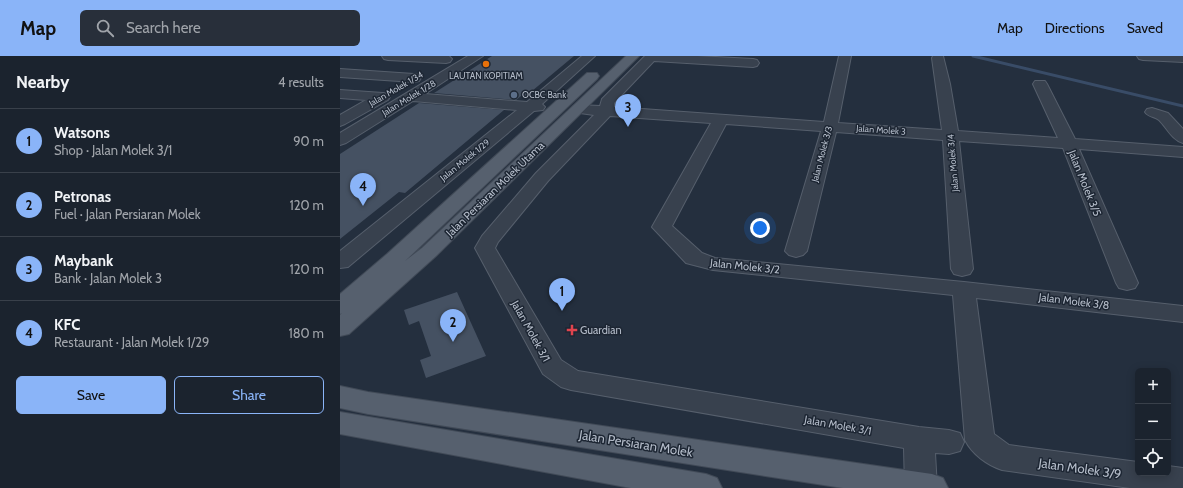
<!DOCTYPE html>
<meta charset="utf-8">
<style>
body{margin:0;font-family:Cabin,sans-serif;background:#282f3a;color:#f1f3f6}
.controls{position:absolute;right:12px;bottom:12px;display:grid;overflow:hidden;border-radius:6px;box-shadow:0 2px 10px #0003}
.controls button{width:36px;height:36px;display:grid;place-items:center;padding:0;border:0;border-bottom:1px solid #39404a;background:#1b232e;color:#f1f3f6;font:20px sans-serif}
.you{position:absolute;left:420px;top:172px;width:14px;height:14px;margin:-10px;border:3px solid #fff;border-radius:50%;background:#1a73e8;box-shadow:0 0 0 6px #1a73e833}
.badge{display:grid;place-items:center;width:26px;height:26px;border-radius:50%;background:#8ab4f8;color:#111;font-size:13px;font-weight:700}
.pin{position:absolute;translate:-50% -33px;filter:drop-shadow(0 1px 2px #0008)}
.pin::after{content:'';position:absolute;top:21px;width:14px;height:12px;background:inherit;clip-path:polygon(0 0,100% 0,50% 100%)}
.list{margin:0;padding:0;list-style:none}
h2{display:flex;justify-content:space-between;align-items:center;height:52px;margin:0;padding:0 16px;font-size:17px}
h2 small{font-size:13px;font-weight:400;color:#a0a4aa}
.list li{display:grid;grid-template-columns:26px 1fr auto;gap:12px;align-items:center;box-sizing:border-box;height:64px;padding:0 16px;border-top:1px solid #39404a}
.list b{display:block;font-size:15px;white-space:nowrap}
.list p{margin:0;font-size:13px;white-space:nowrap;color:#a0a4aa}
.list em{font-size:13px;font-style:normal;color:#a0a4aa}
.actions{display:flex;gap:8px;padding:12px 16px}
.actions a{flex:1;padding:9px 0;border:1px solid #8ab4f8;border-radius:6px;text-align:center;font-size:14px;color:#8ab4f8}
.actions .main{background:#8ab4f8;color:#111}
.icon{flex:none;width:22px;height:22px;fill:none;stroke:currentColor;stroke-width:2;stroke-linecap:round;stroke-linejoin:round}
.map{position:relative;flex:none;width:843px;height:432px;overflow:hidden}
header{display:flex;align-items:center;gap:24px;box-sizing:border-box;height:56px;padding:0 20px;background:#8ab4f8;color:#111}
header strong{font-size:19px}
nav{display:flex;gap:22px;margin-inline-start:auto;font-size:14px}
.search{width:280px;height:36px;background:#282f3a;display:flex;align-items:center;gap:10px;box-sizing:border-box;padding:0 14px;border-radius:6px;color:#a0a4aa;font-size:15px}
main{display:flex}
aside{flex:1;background:#1b232e}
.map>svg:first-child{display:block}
</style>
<header>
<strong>Map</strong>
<div class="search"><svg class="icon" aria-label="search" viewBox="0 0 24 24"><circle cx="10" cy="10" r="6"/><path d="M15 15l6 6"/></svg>Search here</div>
<nav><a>Map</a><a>Directions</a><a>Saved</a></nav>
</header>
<main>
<aside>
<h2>Nearby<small>4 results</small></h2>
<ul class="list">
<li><span class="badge">1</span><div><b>Watsons</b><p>Shop · Jalan Molek 3/1</p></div><em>90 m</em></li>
<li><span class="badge">2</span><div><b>Petronas</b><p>Fuel · Jalan Persiaran Molek</p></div><em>120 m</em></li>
<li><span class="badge">3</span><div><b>Maybank</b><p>Bank · Jalan Molek 3</p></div><em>120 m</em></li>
<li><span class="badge">4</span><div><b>KFC</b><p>Restaurant · Jalan Molek 1/29</p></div><em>180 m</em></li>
</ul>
<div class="actions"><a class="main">Save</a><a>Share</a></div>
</aside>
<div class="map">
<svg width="843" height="432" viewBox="0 0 843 432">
<rect width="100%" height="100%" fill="#242f3e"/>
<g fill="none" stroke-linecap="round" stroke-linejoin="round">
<!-- stream -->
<path stroke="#394c67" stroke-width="3" d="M633,0l210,50"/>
</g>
<!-- building -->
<path fill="#455162" d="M152,0h82l-48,40h-5l-5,4 -82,-7z
M79,47l85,7 -99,83 -6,-1 -59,47v-85z
M117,236l29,64 -60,22 -6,-18 11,-4 -12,-35 -10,4 -5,-15z"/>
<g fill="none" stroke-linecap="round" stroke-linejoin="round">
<defs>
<path id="minor" d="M42,0h67l3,3 -2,3 -4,1 -58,-3 -4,-1z
M128,0h15l-58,38 102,8 55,-46h13l-53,48 3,3 -2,3 -9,1 -186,156 -8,1v-17l177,-141 -104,-9 -67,42 -6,2v-12z
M305,0h52l56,3 4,1 2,3 -2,3 -4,1 -99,-6 -40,42v4l210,15 15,-66h12l-13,67 104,7 -10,-72 1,-2h10l7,28 8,47 100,7 -25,-54 2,-3h10l2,3 28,55 108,8v10l-104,-8 59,134 -3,5 -8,2 -8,-2 -3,-5 -53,-135 -104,-7 14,128 -3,5 -8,2 -8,-2 -3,-5 -8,-129 -107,-8 -29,119 -4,4 -7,2 -7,-2 -4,-4 36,-120 -95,-7 -54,102 30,27 13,5 249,24 219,24v16l-207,-24 18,136 15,11 129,17v11h30v-7l15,2v20h-53l-128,-18c-15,-5 -30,-16 -37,-30l-12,-145 -240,-25 -27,-7 -34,-36 59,-104 -101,-7 -62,65 -50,61 -3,6 66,112 17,11 341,56 30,3 11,3 4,9 -4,9 -11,3 -14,-1 2,35h-32l-1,-40 -333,-58 -10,-3 -18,-13 -68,-126 7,-12 54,-63 58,-58 -21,-3 -2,-3 2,-3 5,-1 22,1 2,-7z
M797,0h46v6l-40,-2 -4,-1z
M0,13l74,5 5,1 2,3 -2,3 -5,1 -74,-5z
M0,34l43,3 5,1 2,3 -2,3 -43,24 -5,2v-11l26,-15 -26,-2z
M812,52l16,5 15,16v14c-11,-3 -16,-15 -24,-23 -5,-4 -11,-3 -14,-8l2,-3z"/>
<path id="major" d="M286,0h13l-203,200 -87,78 -9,2v-21l2,-2 -2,1v-20l47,-40 200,-181h10l2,3 -2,3 -192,182 17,-13z
M0,330l28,6 564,82 11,4 5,10h-105l-475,-74 -28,-6z
M0,356l366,62 11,4 5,10h-91l-291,-54z"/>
</defs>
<!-- minor casing -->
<use href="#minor" stroke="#565f6c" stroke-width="2"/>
<!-- major casing -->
<use href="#major" stroke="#414a57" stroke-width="2"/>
<!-- minor -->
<use href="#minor" fill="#38414e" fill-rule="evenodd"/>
<!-- major -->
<use href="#major" fill="#56606e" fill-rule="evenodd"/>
</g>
<!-- markers -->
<circle fill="#e8710a" stroke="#1d2633" stroke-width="1.5" cx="146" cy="8" r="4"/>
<circle fill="#5c6f8a" stroke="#1d2633" stroke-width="1.5" cx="174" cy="39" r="4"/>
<path fill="#e0444e" stroke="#1d2633" stroke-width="1.5" d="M230 268h4v4h4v4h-4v4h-4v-4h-4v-4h4z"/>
<g text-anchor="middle" stroke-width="3" stroke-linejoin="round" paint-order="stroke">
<!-- far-poi labels -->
<g font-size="9" fill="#b4bcc9" stroke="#1d2633">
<text x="146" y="23">LAUTAN KOPITIAM</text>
<text x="182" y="42" text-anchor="start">OCBC Bank</text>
</g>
<!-- far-street labels -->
<g font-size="9" fill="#b4bcc9" stroke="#1d2633">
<text transform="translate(56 33) rotate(-30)" y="3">Jalan Molek 1/34</text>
<text transform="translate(69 42) rotate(-31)" y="3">Jalan Molek 1/28</text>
<text transform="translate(541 74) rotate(4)" y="3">Jalan Molek 3</text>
<text transform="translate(482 98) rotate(-75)" y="3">Jalan Molek 3/3</text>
<text transform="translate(125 104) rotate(-39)" y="3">Jalan Molek 1/29</text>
<text transform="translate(613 107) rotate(-95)" y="3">Jalan Molek 3/4</text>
</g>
<!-- street labels -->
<g font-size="11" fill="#b4bcc9" stroke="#1d2633">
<text transform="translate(745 127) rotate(68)" y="4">Jalan Molek 3/5</text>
<text transform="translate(155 133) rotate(-44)" y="4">Jalan Persiaran Molek Utama</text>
<text transform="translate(405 210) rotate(6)" y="4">Jalan Molek 3/2</text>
<text transform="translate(734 245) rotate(7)" y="4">Jalan Molek 3/8</text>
<text transform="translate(191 275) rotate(61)" y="4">Jalan Molek 3/1</text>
<text transform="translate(498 369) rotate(10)" y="4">Jalan Molek 3/1</text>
</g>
<!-- poi labels -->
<g font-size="11" fill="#b4bcc9" stroke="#1d2633" text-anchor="start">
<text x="240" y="278">Guardian</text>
</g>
<!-- near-street labels -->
<g font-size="13" fill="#b4bcc9" stroke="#1d2633">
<text transform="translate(296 387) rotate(9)" y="5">Jalan Persiaran Molek</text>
<text transform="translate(740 412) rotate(8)" y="5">Jalan Molek 3/9</text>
</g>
</g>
</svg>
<div class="controls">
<button>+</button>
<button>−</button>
<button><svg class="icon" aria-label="locate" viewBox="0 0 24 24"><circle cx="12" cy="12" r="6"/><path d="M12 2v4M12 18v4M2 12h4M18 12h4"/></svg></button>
</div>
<div class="you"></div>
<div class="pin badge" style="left:222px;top:255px">1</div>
<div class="pin badge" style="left:113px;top:286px">2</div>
<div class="pin badge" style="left:288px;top:71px">3</div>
<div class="pin badge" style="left:23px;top:150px">4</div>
</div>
</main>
